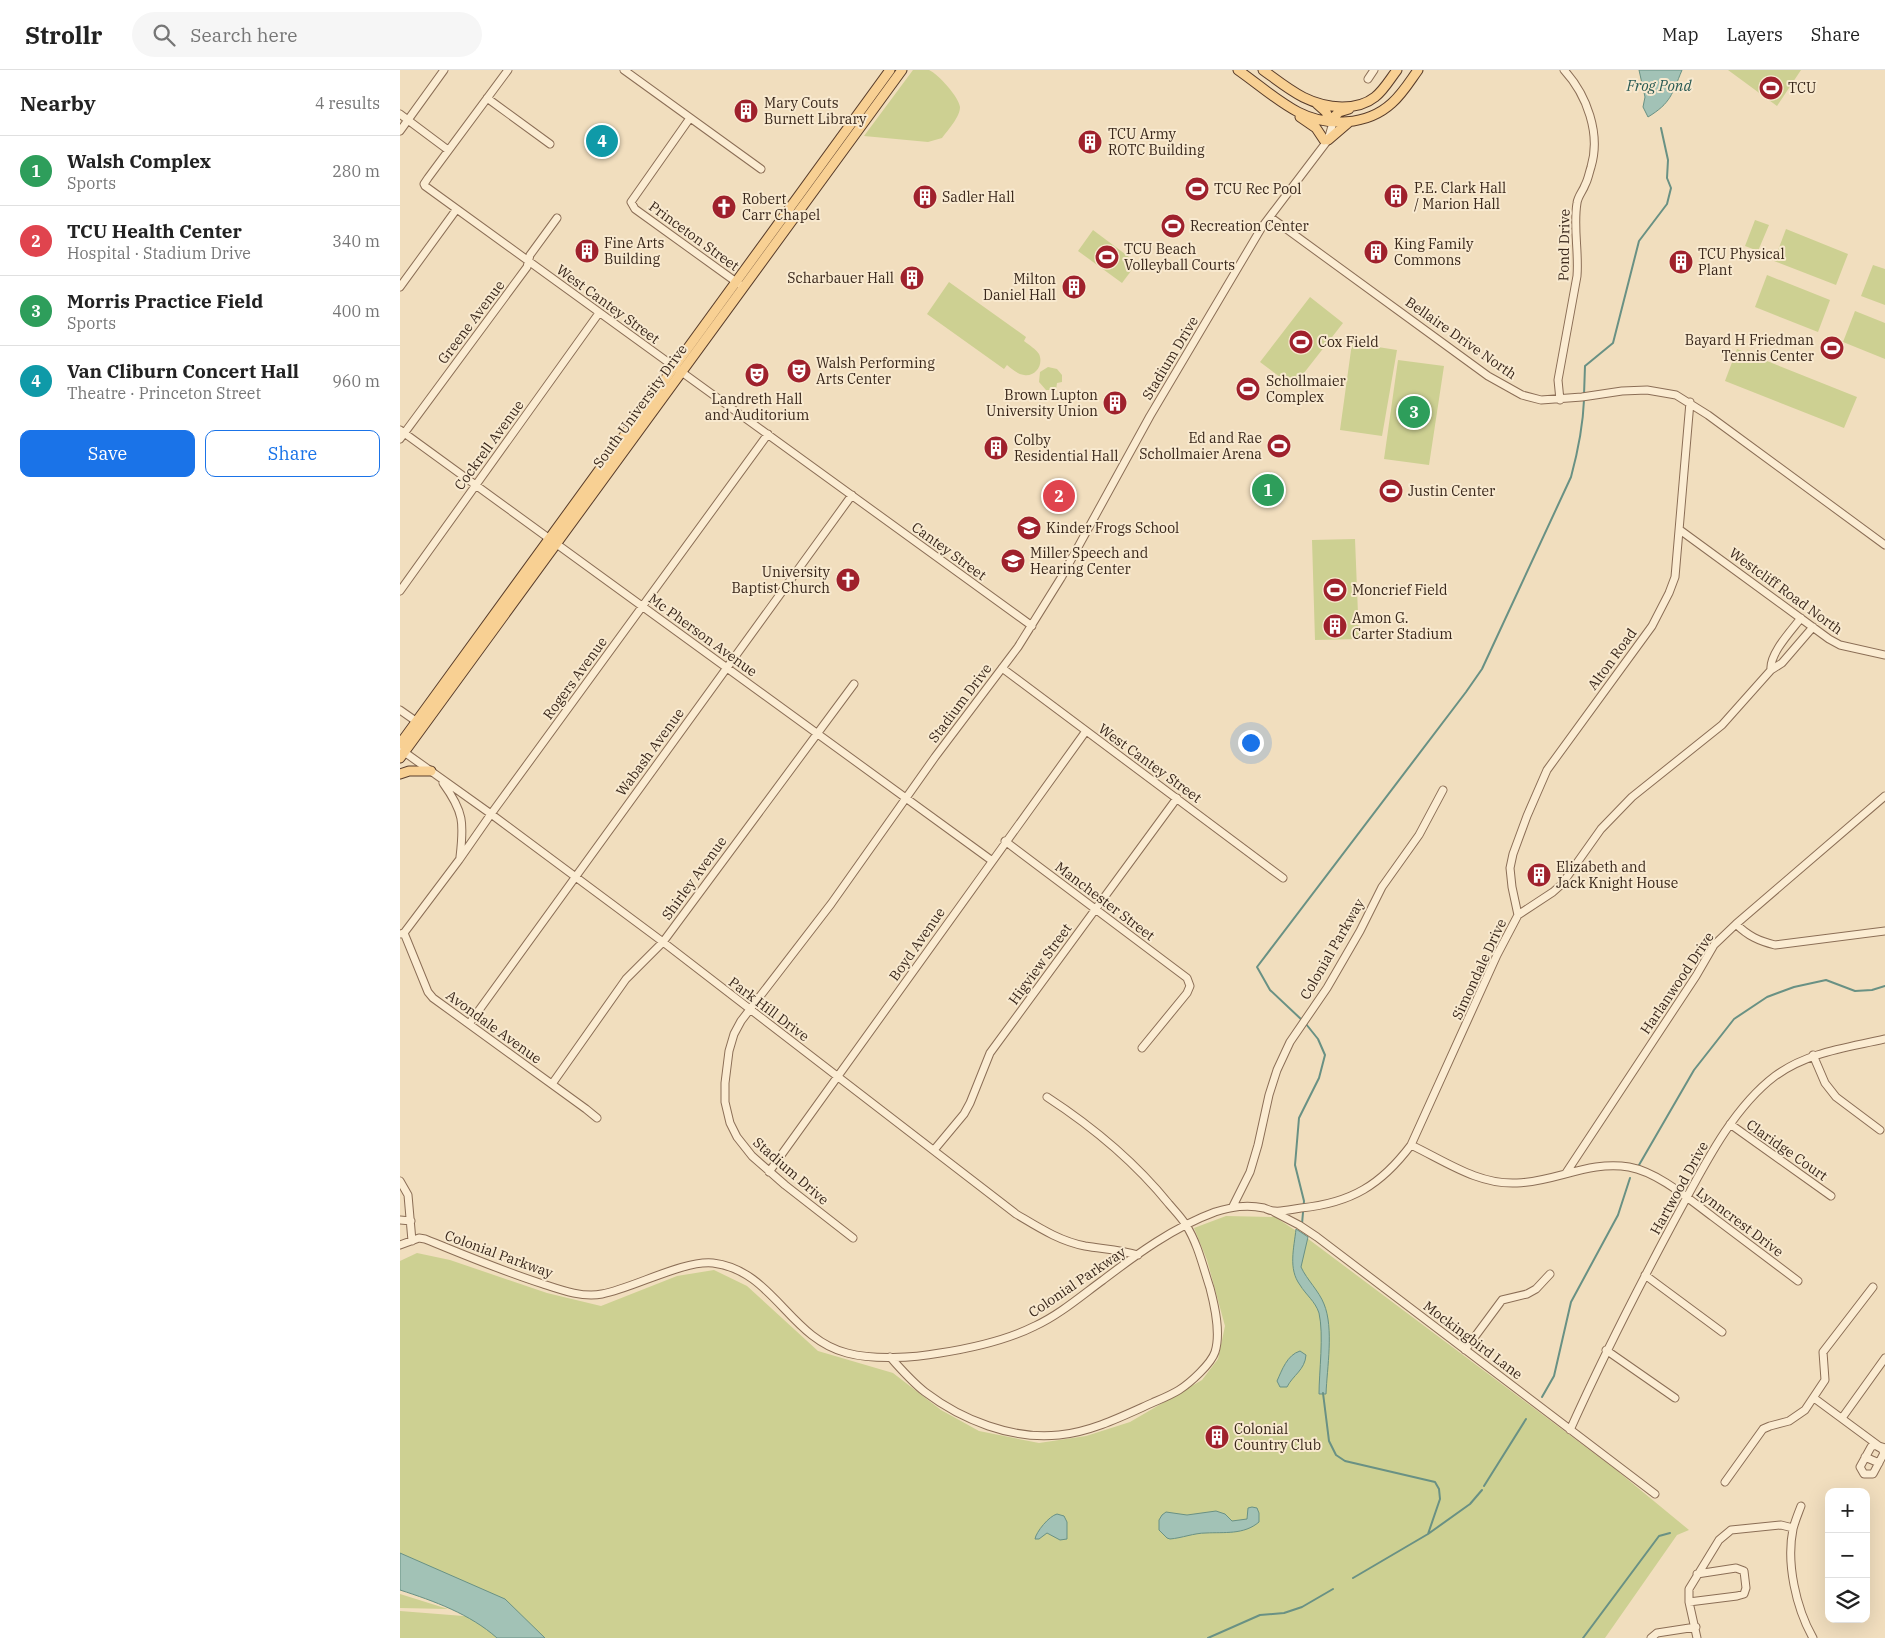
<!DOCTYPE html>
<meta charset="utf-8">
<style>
body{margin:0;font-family:"IBM Plex Serif",serif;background:#f6f6f6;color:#222}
.controls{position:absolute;right:15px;bottom:15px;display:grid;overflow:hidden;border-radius:10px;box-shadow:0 5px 20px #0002}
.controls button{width:45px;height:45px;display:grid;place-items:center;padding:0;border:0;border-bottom:1px solid #e0e0e0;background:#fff;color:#222;font:25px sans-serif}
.you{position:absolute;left:850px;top:672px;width:18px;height:18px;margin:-12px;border:4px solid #fff;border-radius:50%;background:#1a73e8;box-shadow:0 0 0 8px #1a73e833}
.badge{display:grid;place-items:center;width:32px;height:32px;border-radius:50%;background:#1a73e8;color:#fff;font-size:16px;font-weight:700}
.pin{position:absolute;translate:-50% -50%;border:2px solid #fff;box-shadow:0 1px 5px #0006}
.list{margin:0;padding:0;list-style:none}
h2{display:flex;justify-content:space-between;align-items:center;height:65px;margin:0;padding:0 20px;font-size:21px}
h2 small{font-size:16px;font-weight:400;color:#767676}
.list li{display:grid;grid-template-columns:32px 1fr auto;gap:15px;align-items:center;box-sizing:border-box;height:70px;padding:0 20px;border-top:1px solid #e0e0e0}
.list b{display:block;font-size:19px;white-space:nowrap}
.list p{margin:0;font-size:16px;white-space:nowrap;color:#767676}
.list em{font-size:16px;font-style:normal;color:#767676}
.actions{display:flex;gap:10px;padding:15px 20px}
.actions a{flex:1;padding:11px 0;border:1px solid #1a73e8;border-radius:10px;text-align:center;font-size:18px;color:#1a73e8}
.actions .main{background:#1a73e8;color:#fff}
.icon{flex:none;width:28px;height:28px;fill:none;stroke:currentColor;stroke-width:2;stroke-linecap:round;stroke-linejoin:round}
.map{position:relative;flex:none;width:1485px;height:1568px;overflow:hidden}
header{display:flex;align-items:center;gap:30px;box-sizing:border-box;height:70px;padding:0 25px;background:#fff;border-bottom:1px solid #e0e0e0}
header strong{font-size:24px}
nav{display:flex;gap:28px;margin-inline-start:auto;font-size:18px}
.search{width:350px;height:45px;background:#f6f6f6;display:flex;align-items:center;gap:12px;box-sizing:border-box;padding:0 18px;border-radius:28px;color:#767676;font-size:19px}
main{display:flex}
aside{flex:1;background:#fff}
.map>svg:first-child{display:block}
</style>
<header>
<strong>Strollr</strong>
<div class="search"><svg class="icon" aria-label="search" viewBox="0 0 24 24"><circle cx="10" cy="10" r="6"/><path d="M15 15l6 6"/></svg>Search here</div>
<nav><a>Map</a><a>Layers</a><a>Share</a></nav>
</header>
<main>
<aside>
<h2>Nearby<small>4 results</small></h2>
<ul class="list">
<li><span class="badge" style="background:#2e9e5b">1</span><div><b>Walsh Complex</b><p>Sports</p></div><em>280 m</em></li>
<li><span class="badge" style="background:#e0444e">2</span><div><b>TCU Health Center</b><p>Hospital · Stadium Drive</p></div><em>340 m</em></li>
<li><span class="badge" style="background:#2e9e5b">3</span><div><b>Morris Practice Field</b><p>Sports</p></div><em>400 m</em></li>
<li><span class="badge" style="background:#0f9aa8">4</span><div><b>Van Cliburn Concert Hall</b><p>Theatre · Princeton Street</p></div><em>960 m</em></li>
</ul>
<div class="actions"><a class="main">Save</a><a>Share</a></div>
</aside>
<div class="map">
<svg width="1485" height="1568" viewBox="0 0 1485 1568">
<rect width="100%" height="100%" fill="#f1debe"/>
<!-- green -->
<path fill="#cdd092" d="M513,0c5,0 12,0 16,0 9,4 30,27 31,37 0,10 -12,23 -18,31l-14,4 -64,-6z
M1328,0h73l-24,36z
M1355,150l14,5 -11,26 -13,-5z
M1386,159l62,25 -12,31 -62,-24z
M693,160l44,33 -15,20 -44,-32z
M1473,195l12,4v36l-24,-9z
M1367,205l63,25 -12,32 -63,-25z
M549,212l77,55 -2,4c5,4 12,8 15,13 5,11 -4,23 -15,21 -7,-1 -12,-6 -17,-10l-3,4 -77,-55z
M910,227l33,26 -50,64 -33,-25z
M1455,241l30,12v36l-42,-17z
M952,273l45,7 -15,86 -42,-6z
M1337,279l120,48 -13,31 -119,-47z
M998,290l46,6 -15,99 -45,-6z
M648,297l9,2 5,6v7l-5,1 -1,7h-10l-7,-8 1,-10z
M955,469l4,100 -44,1 -3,-100z
M826,1146l49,1 32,21 308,231 74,61 -12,5 -72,103h-1060l-145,-85v-292l17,-8 33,7 97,33 54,13 76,-30 37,-6 33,16 71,65 75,22 48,37 38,21 60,12 47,-7 44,-14 72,-42 16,-21 7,-33 -18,-66 -13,-32z
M0,1524l48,15 -48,-1z
M0,1541l89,7 17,20h-106z"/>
<!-- water -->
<path fill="#a2c2b6" stroke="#699184" d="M1239,0h43c-10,24 -11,33 -34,47l-5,-10 2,-10z
M896,1159l12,8 -7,30c6,13 18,24 23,37 10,24 3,64 2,90h-7c0,-22 5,-59 0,-81 -4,-12 -13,-18 -19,-28 -12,-16 -6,-37 -4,-56z
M900,1281l6,4c-1,15 -13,20 -19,32h-7l-3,-6c5,-11 10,-26 23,-30z
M852,1437l5,1 2,5v9c-15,13 -35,10 -53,11 -12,0 -24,5 -36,6l-3,-1 -8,-8v-10l3,-5 4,-3 21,3 29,-4 9,3 7,7 15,-2 1,-11z
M657,1444l7,2 3,6v17l-7,1 -13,-7 -8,6h-4c1,-7 14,-23 22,-25z
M0,1483l105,46 40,39h-48c-27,-24 -63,-37 -97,-48z"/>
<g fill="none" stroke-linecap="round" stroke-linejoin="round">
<!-- stream -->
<path stroke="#699184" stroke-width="2" d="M1184,325l1,-29 28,-23 26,-102 28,-37 4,-16 -4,-10 1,-18 -7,-32
M903,951l-33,-31 -13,-23 209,-275 16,-23 89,-192c7,-26 12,-51 13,-77
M1239,1095l55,-95 40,-51 33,-22 27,-10 32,-7 29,11 17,-1 13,-4
M902,1154l2,-23 -9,-36 4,-47 20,-40 6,-23 -7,-16 -12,-15
M923,1323l6,48 7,14 9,6 90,21 4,7 1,10 -12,35 -75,44
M1142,1327l12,-21 17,-74 47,-87 12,-37
M1084,1416l42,-67
M1028,1464l42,-30 12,-14
M808,1568l52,-23 24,-2 18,-6 31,-18
M1183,1568l76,-102 11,-3"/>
<defs>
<path id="minor" d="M108,0l-80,108 -4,6 1,2 607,440
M224,0l137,99
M968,9l6,-9
M87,28l63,46
M0,44l48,36
M290,48l-59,84 4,7 104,75
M0,61l44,-61
M870,147l218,159 34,19 19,5 41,-3 40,-6 25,-1 29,5 32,20 177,130
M0,217l56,-77
M1160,330l-2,-20 19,-104c2,-25 -4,-49 0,-73 1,-7 6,-12 8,-18 3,-5 4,-12 6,-18 10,-33 -4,-72 -27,-97
M0,360l591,430
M0,369l127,-172 3,-12 27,-37
M1280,460l149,109 11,6 45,10
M0,521l199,-278
M602,598l281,210
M1371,600c-2,-16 20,-39 30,-52
M0,640l20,14
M0,679l91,65 172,128 353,272c22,13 43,27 69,32 18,3 36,4 53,9
M43,713c21,29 21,40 17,74
M605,771l182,137 3,8 -3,7 -45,55
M1118,845l-6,-28 -2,-19 3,-14 14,-38 20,-46 105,-144 17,-33 6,-16 15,-175
M1336,854c12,12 23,17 39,21l110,-14
M4,863l24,59 5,6 153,111 11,9
M0,864l4,-1 55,-73 32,-46 277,-380
M69,954l383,-529
M1413,985l12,28 11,14 44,33
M152,1014l74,-105 37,-37 191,-258
M1330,1054l101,72
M1011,1075c34,16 67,40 106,38 38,-1 73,-23 112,-16 29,5 61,33 84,50 29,22 57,43 85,64
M534,1080l30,-36 6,-11 20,-50 187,-255
M369,1102l317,-441
M1166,1103l130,-197 18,-31 22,-21 149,-128
M0,1111l8,14 4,46
M833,1136l17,-34 8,-27 11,-50 8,-25 13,-28 37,-54 33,-57 22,-44 37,-52 24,-45
M874,1142l25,13 18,12 338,257
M0,1150l11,1
M453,1168l-68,-53 -33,-29 -15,-19 -7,-14 -5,-21v-19l4,-32 5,-17 7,-13 90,-117 104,-147 83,-110 43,-69 89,-162 112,-189 66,-87 4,-14 -2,-5
M0,1175l19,-7 6,1c40,16 77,32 118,45 18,6 40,14 59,10 32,-6 81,-34 111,-31 60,7 77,76 134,90 26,7 66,5 93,0 32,-5 65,-12 95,-27 24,-11 46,-30 68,-46 34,-26 71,-53 112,-68 17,-5 31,-8 49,-4 3,1 6,3 10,3 9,1 19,-2 27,-3 50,-5 80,-23 110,-63l86,-190 21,-40 35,-23 9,-8 39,-55 31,-32 90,-72 49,-55 11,-7 31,-36
M1245,1205l77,57
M1065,1280l37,-50 25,-6 9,-5 14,-15
M1206,1280l69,48
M490,1287c11,12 22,25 35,35 37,28 87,48 134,43 32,-3 64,-19 93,-32 9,-4 19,-8 27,-13 11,-7 32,-26 36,-38 6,-19 0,-45 -5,-64 -7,-21 -12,-44 -24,-63 -5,-8 -11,-14 -17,-21 -34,-42 -76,-77 -122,-107
M1414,1328l65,48 6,2
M1442,1348l43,-60
M1170,1360c32,-71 67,-140 104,-209 27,-49 56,-111 101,-145 33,-24 71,-28 110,-37
M1475,1375l7,4 2,4 -11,21h-9l-4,-7 11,-20z
M1465,1387l14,6
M1325,1412l38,-53 7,-3 19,-5 16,-11 20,-30 -2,-28 50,-65
M1401,1436c-3,8 -6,15 -8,23 -7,34 3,79 20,109
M1289,1532l48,-6 7,-2 2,-6 -2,-17 -8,-3 -39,6
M1251,1568l6,-5 39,-6
M1297,1568l-8,-36v-13l30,-49 12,-10 50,-5 12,3"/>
<path id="major" d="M838,0c20,14 39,31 60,42 29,15 69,14 94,-9 11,-10 18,-22 26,-33
M863,0c26,19 45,36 79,37 12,0 23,-2 33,-10 9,-7 15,-18 22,-27
M917,34l9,8 4,9 9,-9 10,-3
M900,47l16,11 8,12
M928,70l21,-18
M0,674l490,-674
M0,688l502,-688
M0,704l9,-3h22"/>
</defs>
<!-- minor casing -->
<use href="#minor" stroke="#8b6e56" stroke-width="9"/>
<!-- major casing -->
<use href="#major" stroke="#583c2a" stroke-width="11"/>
<!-- minor -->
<use href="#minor" stroke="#fbecd2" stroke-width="7"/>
<!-- major -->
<use href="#major" stroke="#f8d093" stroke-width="9"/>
</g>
<!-- icons -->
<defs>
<symbol id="stadium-disc" viewBox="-11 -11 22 22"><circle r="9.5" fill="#9f212c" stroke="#f8e9cf"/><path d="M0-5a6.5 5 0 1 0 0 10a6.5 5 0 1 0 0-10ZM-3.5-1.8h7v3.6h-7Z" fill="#fff"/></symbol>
<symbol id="building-disc" viewBox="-11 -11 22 22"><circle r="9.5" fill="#9f212c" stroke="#f8e9cf"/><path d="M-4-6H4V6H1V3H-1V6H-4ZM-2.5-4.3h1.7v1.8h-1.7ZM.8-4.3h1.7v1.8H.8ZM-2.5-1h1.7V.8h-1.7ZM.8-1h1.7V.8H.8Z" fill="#fff"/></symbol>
<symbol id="church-disc" viewBox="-11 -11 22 22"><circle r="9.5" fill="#9f212c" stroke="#f8e9cf"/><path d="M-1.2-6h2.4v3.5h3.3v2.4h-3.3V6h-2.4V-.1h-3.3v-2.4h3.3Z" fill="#fff"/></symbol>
<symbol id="theatre-disc" viewBox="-11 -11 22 22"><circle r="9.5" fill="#9f212c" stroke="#f8e9cf"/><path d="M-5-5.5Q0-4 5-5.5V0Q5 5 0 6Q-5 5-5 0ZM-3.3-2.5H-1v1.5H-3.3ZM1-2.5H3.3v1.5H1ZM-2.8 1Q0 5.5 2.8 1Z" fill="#fff"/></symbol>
<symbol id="school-disc" viewBox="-11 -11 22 22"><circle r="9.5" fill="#9f212c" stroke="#f8e9cf"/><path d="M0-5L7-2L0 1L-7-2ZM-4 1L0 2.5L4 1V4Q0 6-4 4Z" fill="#fff"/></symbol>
</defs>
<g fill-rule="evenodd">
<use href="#stadium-disc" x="1357" y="4" width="28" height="28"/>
<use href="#building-disc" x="332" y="27" width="28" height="28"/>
<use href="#building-disc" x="676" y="58" width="28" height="28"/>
<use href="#stadium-disc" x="783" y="105" width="28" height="28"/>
<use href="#building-disc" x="982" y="112" width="28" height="28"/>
<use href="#building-disc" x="511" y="113" width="28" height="28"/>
<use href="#church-disc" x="310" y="123" width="28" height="28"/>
<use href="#stadium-disc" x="759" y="142" width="28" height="28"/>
<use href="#building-disc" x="173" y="167" width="28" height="28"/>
<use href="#building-disc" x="962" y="168" width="28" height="28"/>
<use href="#stadium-disc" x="693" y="173" width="28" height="28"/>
<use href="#building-disc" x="1267" y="178" width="28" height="28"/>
<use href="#building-disc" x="498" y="194" width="28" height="28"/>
<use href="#building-disc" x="660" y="203" width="28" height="28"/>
<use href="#stadium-disc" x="887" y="258" width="28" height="28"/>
<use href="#stadium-disc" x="1418" y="264" width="28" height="28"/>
<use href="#theatre-disc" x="385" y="287" width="28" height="28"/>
<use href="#theatre-disc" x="343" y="291" width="28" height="28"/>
<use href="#stadium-disc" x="834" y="305" width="28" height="28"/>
<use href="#building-disc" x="701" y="319" width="28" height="28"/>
<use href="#stadium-disc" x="865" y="362" width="28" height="28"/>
<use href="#building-disc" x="582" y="364" width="28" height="28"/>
<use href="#stadium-disc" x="977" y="407" width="28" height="28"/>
<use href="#school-disc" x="615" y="444" width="28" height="28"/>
<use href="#school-disc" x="599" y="477" width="28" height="28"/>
<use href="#church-disc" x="434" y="496" width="28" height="28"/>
<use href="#stadium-disc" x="921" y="506" width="28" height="28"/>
<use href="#building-disc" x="921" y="542" width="28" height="28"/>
<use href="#building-disc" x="1125" y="791" width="28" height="28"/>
<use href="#building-disc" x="803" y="1353" width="28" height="28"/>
</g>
<g text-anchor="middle" stroke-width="4" stroke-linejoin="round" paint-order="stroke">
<!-- poi labels -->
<g font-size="14" fill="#39271b" stroke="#f8e9cf" text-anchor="start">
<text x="1388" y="23">TCU</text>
<text x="364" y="38">Mary Couts<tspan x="364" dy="16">Burnett Library</tspan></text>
<text x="708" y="69">TCU Army<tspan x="708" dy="16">ROTC Building</tspan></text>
<text x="1014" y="123">P.E. Clark Hall<tspan x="1014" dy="16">/ Marion Hall</tspan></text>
<text x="814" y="124">TCU Rec Pool</text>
<text x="542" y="132">Sadler Hall</text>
<text x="342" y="134">Robert<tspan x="342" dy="16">Carr Chapel</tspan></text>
<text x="790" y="161">Recreation Center</text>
<text x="204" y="178">Fine Arts<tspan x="204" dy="16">Building</tspan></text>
<text x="994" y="179">King Family<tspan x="994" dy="16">Commons</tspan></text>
<text x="724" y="184">TCU Beach<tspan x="724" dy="16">Volleyball Courts</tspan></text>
<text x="1298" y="189">TCU Physical<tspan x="1298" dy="16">Plant</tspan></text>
<text x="494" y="213" text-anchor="end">Scharbauer Hall</text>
<text x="656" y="214" text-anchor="end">Milton<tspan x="656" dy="16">Daniel Hall</tspan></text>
<text x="1414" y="275" text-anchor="end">Bayard H Friedman<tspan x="1414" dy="16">Tennis Center</tspan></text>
<text x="918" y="277">Cox Field</text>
<text x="416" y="298">Walsh Performing<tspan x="416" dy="16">Arts Center</tspan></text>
<text x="866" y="316">Schollmaier<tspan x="866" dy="16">Complex</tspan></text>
<text x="698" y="330" text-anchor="end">Brown Lupton<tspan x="698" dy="16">University Union</tspan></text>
<text x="357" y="334" text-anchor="middle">Landreth Hall<tspan x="357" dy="16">and Auditorium</tspan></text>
<text x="862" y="373" text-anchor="end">Ed and Rae<tspan x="862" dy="16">Schollmaier Arena</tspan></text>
<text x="614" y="375">Colby<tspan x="614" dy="16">Residential Hall</tspan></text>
<text x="1008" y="426">Justin Center</text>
<text x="646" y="463">Kinder Frogs School</text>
<text x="630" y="488">Miller Speech and<tspan x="630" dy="16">Hearing Center</tspan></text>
<text x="430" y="507" text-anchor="end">University<tspan x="430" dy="16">Baptist Church</tspan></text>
<text x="952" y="525">Moncrief Field</text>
<text x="952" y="553">Amon G.<tspan x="952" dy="16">Carter Stadium</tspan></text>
<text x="1156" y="802">Elizabeth and<tspan x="1156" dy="16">Jack Knight House</tspan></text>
<text x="834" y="1364">Colonial<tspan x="834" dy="16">Country Club</tspan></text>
</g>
<!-- street labels -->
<g font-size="14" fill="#39271b" stroke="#f8e9cf">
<text transform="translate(294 166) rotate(36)" y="5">Princeton Street</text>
<text transform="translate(1164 175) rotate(-89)" y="5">Pond Drive</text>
<text transform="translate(208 234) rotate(36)" y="5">West Cantey Street</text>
<text transform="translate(71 252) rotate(-53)" y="5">Greene Avenue</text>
<text transform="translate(1061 268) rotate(35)" y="5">Bellaire Drive North</text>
<text transform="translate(770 288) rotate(-59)" y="5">Stadium Drive</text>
<text transform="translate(240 336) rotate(-54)" y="5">South University Drive</text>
<text transform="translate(89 375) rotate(-54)" y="5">Cockrell Avenue</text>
<text transform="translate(549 481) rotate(36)" y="5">Cantey Street</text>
<text transform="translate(1386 521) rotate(36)" y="5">Westcliff Road North</text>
<text transform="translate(303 565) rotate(36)" y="5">Mc Pherson Avenue</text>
<text transform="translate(1212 589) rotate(-54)" y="5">Alton Road</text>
<text transform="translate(175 608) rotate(-54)" y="5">Rogers Avenue</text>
<text transform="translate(560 633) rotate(-53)" y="5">Stadium Drive</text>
<text transform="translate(250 682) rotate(-54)" y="5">Wabash Avenue</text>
<text transform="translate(750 693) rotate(36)" y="5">West Cantey Street</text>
<text transform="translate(294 808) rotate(-54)" y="5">Shirley Avenue</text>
<text transform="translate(705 831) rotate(37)" y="5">Manchester Street</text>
<text transform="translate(517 874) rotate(-55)" y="5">Boyd Avenue</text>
<text transform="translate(932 879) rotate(-60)" y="5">Colonial Parkway</text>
<text transform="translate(640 894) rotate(-54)" y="5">Higview Street</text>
<text transform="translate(1079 899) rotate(-65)" y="5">Simondale Drive</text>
<text transform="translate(1277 913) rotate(-56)" y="5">Harlanwood Drive</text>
<text transform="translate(369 939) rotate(37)" y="5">Park Hill Drive</text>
<text transform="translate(94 957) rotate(36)" y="5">Avondale Avenue</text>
<text transform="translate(1387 1080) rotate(35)" y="5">Claridge Court</text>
<text transform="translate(391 1101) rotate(41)" y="5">Stadium Drive</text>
<text transform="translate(1279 1118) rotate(-61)" y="5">Hartwood Drive</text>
<text transform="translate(1340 1152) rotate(37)" y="5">Lynncrest Drive</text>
<text transform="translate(99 1184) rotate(20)" y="5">Colonial Parkway</text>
<text transform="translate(677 1212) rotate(-34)" y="5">Colonial Parkway</text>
<text transform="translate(1073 1270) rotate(37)" y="5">Mockingbird Lane</text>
</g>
<!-- water labels -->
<g font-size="15" font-style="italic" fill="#295a53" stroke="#f8e9cf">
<text x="1259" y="21">Frog Pond</text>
</g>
</g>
</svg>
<div class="controls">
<button>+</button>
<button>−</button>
<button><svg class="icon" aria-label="layers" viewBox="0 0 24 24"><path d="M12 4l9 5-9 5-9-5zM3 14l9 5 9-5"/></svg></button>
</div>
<div class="you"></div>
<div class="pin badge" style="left:868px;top:420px;background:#2e9e5b">1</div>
<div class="pin badge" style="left:659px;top:426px;background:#e0444e">2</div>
<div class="pin badge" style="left:1014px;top:342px;background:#2e9e5b">3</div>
<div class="pin badge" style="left:202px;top:71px;background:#0f9aa8">4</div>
</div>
</main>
